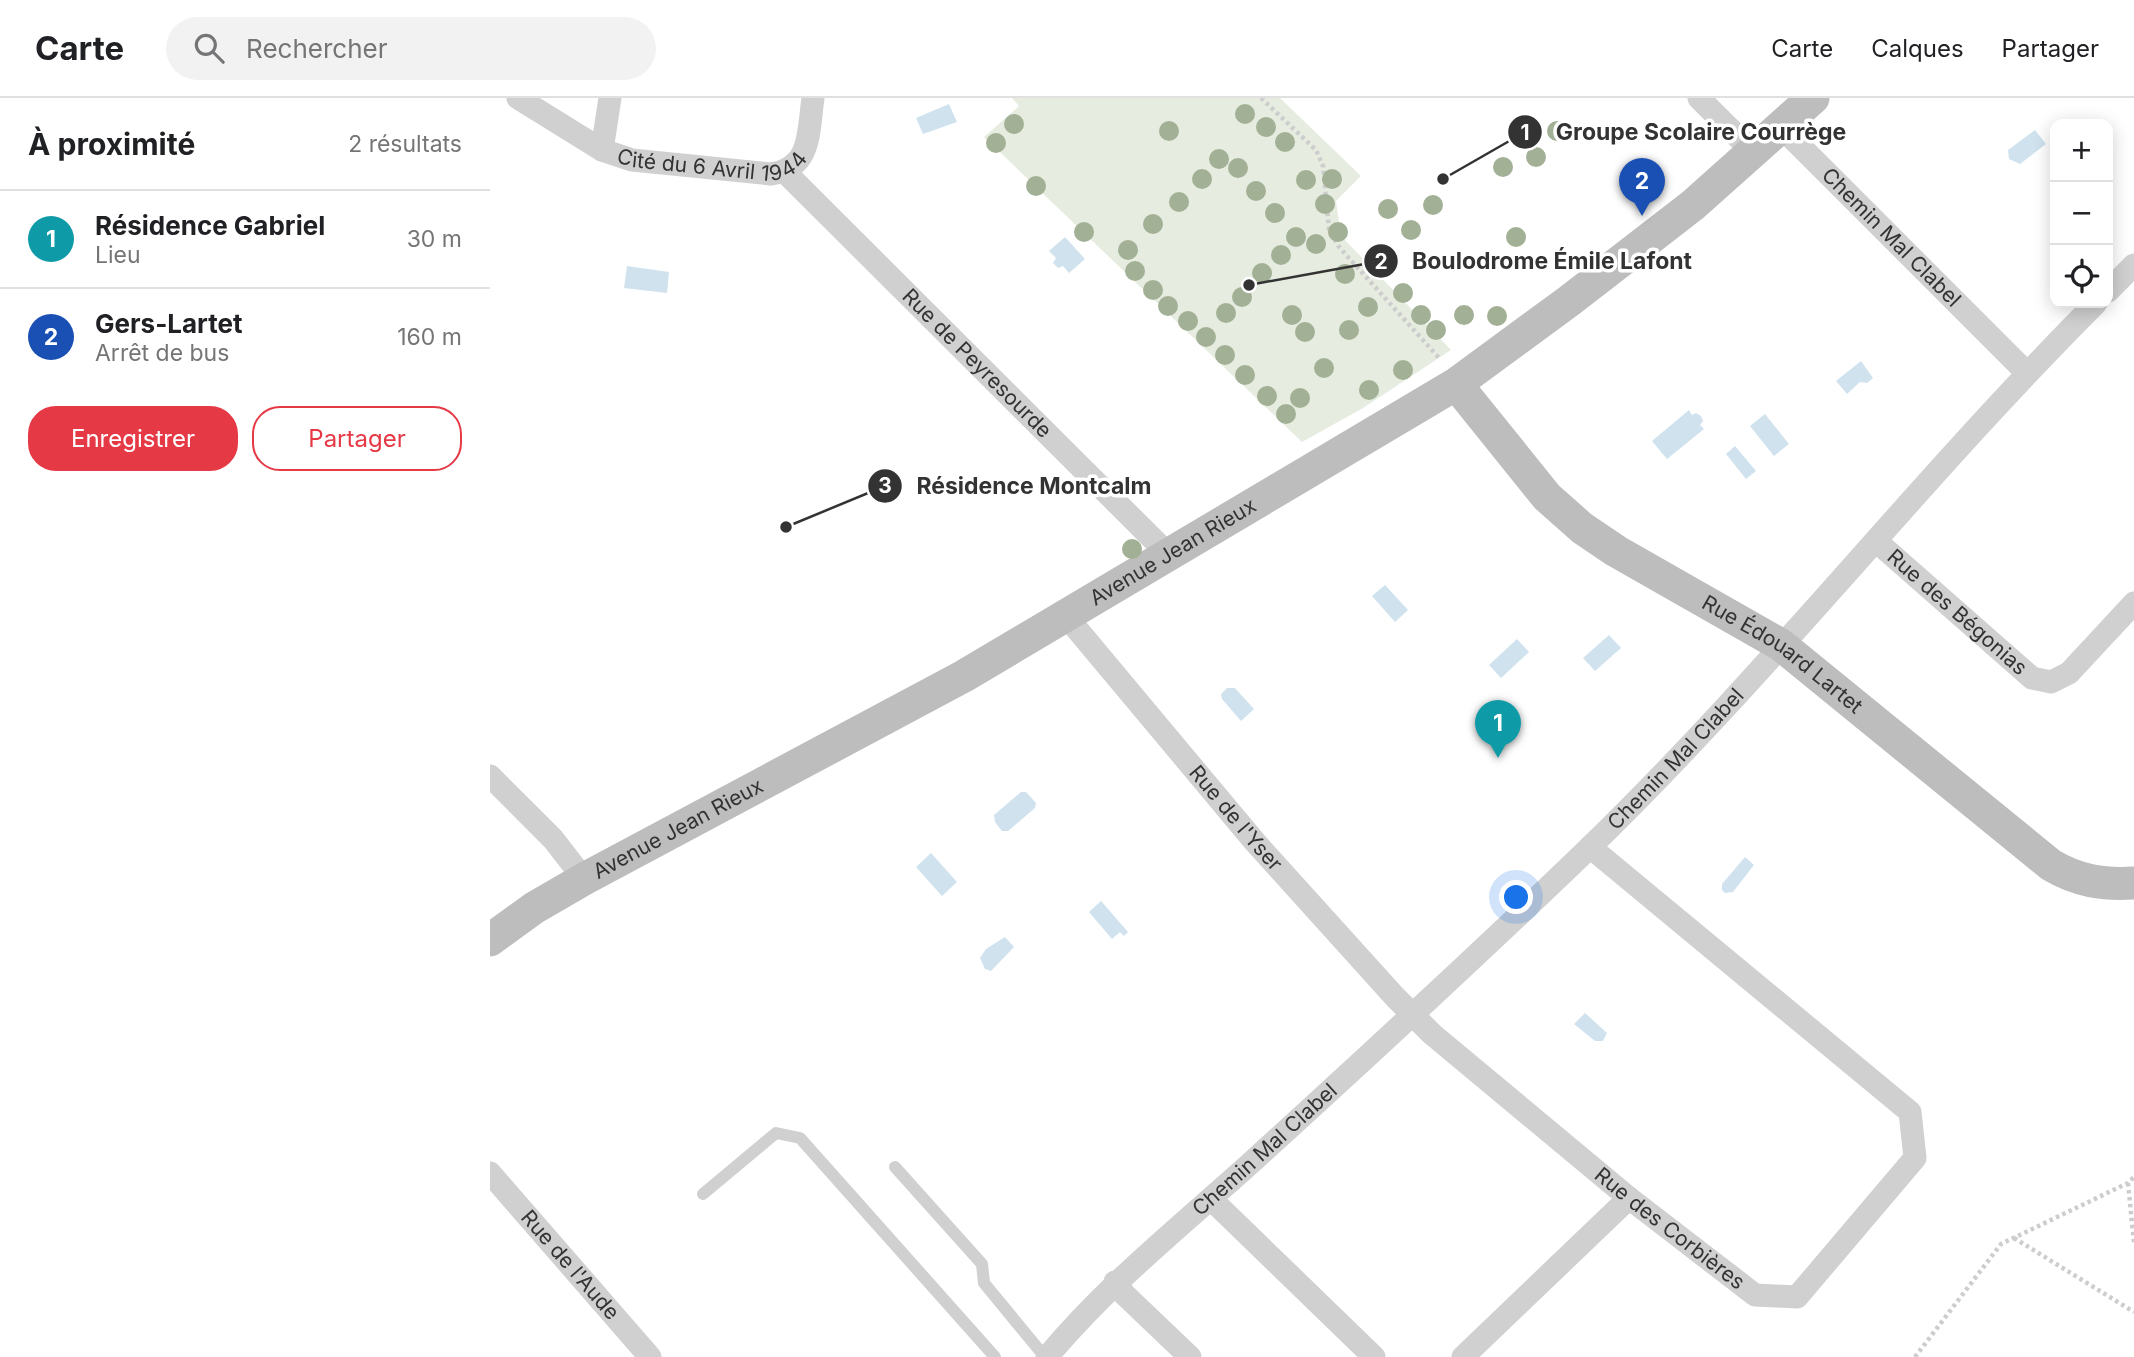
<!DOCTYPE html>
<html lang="fr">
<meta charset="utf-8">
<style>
body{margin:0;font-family:Inter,sans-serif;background:#f2f2f2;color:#202124}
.controls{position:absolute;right:21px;top:21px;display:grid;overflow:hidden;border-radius:14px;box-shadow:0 4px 18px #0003}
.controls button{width:63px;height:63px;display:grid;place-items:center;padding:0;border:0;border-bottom:2px solid #e0e0e0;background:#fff;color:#202124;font:35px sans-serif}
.you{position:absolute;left:1027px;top:800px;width:24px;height:24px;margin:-18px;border:5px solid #fff;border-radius:50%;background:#1a73e8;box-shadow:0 0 0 10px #1a73e833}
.badge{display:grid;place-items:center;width:46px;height:46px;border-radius:50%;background:#e63946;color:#fff;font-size:23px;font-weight:700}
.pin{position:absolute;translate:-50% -58px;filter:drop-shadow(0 2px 4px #0008)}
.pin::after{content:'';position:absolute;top:37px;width:24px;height:21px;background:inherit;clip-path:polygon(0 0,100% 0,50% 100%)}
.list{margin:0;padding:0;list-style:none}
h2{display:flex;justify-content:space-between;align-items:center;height:91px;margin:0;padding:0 28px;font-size:30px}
h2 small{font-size:23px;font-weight:400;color:#757577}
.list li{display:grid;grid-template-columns:46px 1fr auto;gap:21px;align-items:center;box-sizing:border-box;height:98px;padding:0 28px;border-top:2px solid #e0e0e0}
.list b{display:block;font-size:26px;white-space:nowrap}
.list p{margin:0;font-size:23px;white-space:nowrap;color:#757577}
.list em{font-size:23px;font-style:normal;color:#757577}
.actions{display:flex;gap:14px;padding:21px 28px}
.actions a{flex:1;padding:16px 0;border:2px solid #e63946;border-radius:28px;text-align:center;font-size:24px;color:#e63946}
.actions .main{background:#e63946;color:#fff}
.icon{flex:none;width:38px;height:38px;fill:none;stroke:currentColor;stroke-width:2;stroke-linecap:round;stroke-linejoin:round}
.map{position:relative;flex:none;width:1644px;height:1259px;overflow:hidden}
header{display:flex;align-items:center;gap:42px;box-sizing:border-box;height:98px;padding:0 35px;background:#fff;border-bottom:2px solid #e0e0e0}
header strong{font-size:33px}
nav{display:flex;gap:38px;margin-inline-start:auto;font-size:24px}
.search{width:490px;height:63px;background:#f2f2f2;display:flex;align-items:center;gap:18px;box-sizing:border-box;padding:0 24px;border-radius:38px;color:#757577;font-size:26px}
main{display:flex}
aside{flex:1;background:#fff}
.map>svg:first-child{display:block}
</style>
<header>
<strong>Carte</strong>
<div class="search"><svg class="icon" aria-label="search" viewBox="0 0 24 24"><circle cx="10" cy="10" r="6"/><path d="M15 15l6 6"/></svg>Rechercher</div>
<nav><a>Carte</a><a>Calques</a><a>Partager</a></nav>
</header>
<main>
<aside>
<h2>À proximité<small>2 résultats</small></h2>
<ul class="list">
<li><span class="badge" style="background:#0f9aa8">1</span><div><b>Résidence Gabriel</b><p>Lieu</p></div><em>30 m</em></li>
<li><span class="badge" style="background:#1a4fb4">2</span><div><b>Gers-Lartet</b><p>Arrêt de bus</p></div><em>160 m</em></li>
</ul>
<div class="actions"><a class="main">Enregistrer</a><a>Partager</a></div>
</aside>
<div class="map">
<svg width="1644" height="1259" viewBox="0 0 1644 1259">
<rect width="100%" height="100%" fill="#fff"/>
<!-- green -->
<path fill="#e6ecdf" d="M522,0h268l81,78 -25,25 5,35 110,114 -88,58 -61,34 -318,-305 35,-31z"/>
<!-- water -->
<path fill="#cfe2ee" d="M459,6l8,18 -34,12 -7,-16z
M1545,32l11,14 -26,20 -11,-5 -1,-9z
M575,139l20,22 -16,14 -6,-7 -5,2 -5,-5 3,-5 -7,-7z
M137,168l42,6 -2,21 -43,-5z
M1371,263l12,17 -6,5 -7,-1 -13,12 -11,-13z
M1199,312l3,5 4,-2 5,3 2,5 -3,4 4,4 -37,30 -15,-18z
M1275,316l24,30 -15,12 -24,-30z
M1245,348l21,25 -10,8 -20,-25z
M895,487l23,25 -13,12 -23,-26z
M1119,537l12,13 -26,23 -12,-13z
M1027,541l12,13 -28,26 -12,-13z
M737,590h8l19,21 -13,12 -19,-22 -1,-5z
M531,694h5l10,11 -1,5 -27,23h-6l-7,-9 -1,-7z
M441,755l26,29 -15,14 -26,-29z
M1255,759l9,8 -21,27 -8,1 -3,-3v-6z
M611,803l27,31 -4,4 -4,-4 -8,7 -23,-27z
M515,839l9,10 -23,24 -6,-2 -5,-11 6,-9z
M1095,915l22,20 -4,8h-8l-21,-17z"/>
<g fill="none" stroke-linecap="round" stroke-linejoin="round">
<!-- path -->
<path stroke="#cdcdcd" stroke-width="4.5" stroke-dasharray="3.5 3.5" stroke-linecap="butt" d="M771,0l55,52 7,16 6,63 10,18 101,112
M1638,1085l6,60
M1524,1140l120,74
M1425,1259l86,-113 127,-61 6,-6"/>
<!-- lane -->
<path stroke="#d0d0d0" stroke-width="12" d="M405,1069l87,97 2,19 61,74
M213,1096l73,-61 24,5 195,219"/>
<!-- street -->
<g stroke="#d0d0d0" stroke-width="23">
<path id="s1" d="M28,0l84,52 30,10 139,14c41,-6 37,-42 42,-76"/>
<path d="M1209,0l54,54"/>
<path id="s2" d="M1291,29l246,246"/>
<path d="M112,52l8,-52"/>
<path id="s3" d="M295,74l384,383"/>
<path d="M1618,193l26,-26"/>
<path id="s4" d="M1386,443l156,137 19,4 18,-9 65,-70"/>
<path id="s5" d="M576,518l189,226 140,155 37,37 197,164 126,97 42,2 118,-139 -5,-46 -320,-265"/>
<path d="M0,678l63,63 31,40"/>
<path id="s6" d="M0,1075l160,184"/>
<path d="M721,1101l163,158"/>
<path d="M625,1184l9,12 66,63"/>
<path id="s7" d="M557,1259c61,-73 135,-132 206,-196 112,-102 224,-205 334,-311 179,-173 333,-371 509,-547"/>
<path d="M973,1259l166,-159"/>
</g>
<!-- secondary -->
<g stroke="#bdbdbd" stroke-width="33">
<path id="s8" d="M966,286l91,113 35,31 34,23 165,94 270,220c27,16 52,20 83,18"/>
<path id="s9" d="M0,842l44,-32 50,-29 380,-203 492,-292 113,-83 124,-96 120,-107"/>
</g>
</g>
<!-- trees -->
<g fill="#a2b095">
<circle cx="755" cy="16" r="10"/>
<circle cx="524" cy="26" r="10"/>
<circle cx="776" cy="29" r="10"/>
<circle cx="679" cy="33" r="10"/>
<circle cx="1067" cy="33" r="10"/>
<circle cx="795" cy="44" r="10"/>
<circle cx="506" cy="45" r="10"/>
<circle cx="1046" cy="59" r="10"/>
<circle cx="729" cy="61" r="10"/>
<circle cx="1013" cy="69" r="10"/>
<circle cx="748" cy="70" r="10"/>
<circle cx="712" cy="81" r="10"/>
<circle cx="842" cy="81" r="10"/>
<circle cx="816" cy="82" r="10"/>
<circle cx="546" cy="88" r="10"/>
<circle cx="766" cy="93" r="10"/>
<circle cx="689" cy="104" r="10"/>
<circle cx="835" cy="106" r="10"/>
<circle cx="943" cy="107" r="10"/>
<circle cx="898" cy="111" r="10"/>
<circle cx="785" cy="115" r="10"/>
<circle cx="663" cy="126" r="10"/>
<circle cx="921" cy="132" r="10"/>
<circle cx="594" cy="134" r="10"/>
<circle cx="848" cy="134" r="10"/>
<circle cx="806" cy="139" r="10"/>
<circle cx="1026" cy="139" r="10"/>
<circle cx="826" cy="146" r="10"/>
<circle cx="638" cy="152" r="10"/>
<circle cx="791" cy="157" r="10"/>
<circle cx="645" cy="173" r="10"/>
<circle cx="772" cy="175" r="10"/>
<circle cx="855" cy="176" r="10"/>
<circle cx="663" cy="192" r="10"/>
<circle cx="913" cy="195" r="10"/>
<circle cx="752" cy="199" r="10"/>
<circle cx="678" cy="208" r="10"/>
<circle cx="878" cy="209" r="10"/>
<circle cx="736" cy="215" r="10"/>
<circle cx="802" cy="217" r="10"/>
<circle cx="931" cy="217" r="10"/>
<circle cx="974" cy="217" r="10"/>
<circle cx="1007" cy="218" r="10"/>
<circle cx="698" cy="223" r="10"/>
<circle cx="859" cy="232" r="10"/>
<circle cx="946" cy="232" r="10"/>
<circle cx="815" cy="234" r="10"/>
<circle cx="716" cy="239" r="10"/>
<circle cx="735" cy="257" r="10"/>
<circle cx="834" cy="270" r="10"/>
<circle cx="913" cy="272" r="10"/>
<circle cx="755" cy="277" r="10"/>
<circle cx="879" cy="292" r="10"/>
<circle cx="777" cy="298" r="10"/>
<circle cx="810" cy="300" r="10"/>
<circle cx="796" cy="316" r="10"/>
<circle cx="642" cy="451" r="10"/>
</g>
<g text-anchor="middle" stroke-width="7" stroke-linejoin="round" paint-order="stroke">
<!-- street labels -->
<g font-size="21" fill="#333" stroke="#fff">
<text dy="7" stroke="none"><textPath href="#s1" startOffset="212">Cité du 6 Avril 1944</textPath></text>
<text dy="7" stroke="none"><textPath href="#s2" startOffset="156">Chemin Mal Clabel</textPath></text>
<text dy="7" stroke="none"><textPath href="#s3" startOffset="271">Rue de Peyresourde</textPath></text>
<text dy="7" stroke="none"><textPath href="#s9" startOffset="786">Avenue Jean Rieux</textPath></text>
<text dy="7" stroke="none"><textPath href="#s4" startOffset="108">Rue des Bégonias</textPath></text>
<text dy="7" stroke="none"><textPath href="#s8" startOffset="429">Rue Édouard Lartet</textPath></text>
<text dy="7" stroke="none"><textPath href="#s7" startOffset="868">Chemin Mal Clabel</textPath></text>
<text dy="7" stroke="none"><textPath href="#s5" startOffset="264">Rue de l'Yser</textPath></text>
<text dy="7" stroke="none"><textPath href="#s9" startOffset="219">Avenue Jean Rieux</textPath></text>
<text dy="7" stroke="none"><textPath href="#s7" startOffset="301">Chemin Mal Clabel</textPath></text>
<text dy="7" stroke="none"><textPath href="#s5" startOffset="863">Rue des Corbières</textPath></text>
<text dy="7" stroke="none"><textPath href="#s6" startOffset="122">Rue de l'Aude</textPath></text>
</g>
</g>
<!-- callouts -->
<path fill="none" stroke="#333" stroke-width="2.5" d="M953 81L1035 34M759 187L891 163M296 429L395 388"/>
<g fill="#333" stroke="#fff" stroke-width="2.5">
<circle cx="953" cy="81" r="7"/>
<circle cx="759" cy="187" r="7"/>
<circle cx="296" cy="429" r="7"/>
<circle cx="1035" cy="34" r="18"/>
<circle cx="891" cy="163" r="18"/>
<circle cx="395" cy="388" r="18"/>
</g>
<g font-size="21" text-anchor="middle" font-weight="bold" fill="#fff">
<text x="1035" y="42">1</text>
<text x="891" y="171">2</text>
<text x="395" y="395">3</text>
</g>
<g font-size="23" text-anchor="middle" font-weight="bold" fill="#333" stroke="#fff" stroke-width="7" stroke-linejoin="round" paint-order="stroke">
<text x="1211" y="42">Groupe Scolaire Courrège</text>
<text x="1062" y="171">Boulodrome Émile Lafont</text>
<text x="544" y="396">Résidence Montcalm</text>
</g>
</svg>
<div class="controls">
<button>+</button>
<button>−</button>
<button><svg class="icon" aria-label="locate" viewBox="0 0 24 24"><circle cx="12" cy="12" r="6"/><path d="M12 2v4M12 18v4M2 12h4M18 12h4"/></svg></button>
</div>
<div class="you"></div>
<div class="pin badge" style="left:1008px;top:660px;background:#0f9aa8">1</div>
<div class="pin badge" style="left:1152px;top:118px;background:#1a4fb4">2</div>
</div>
</main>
